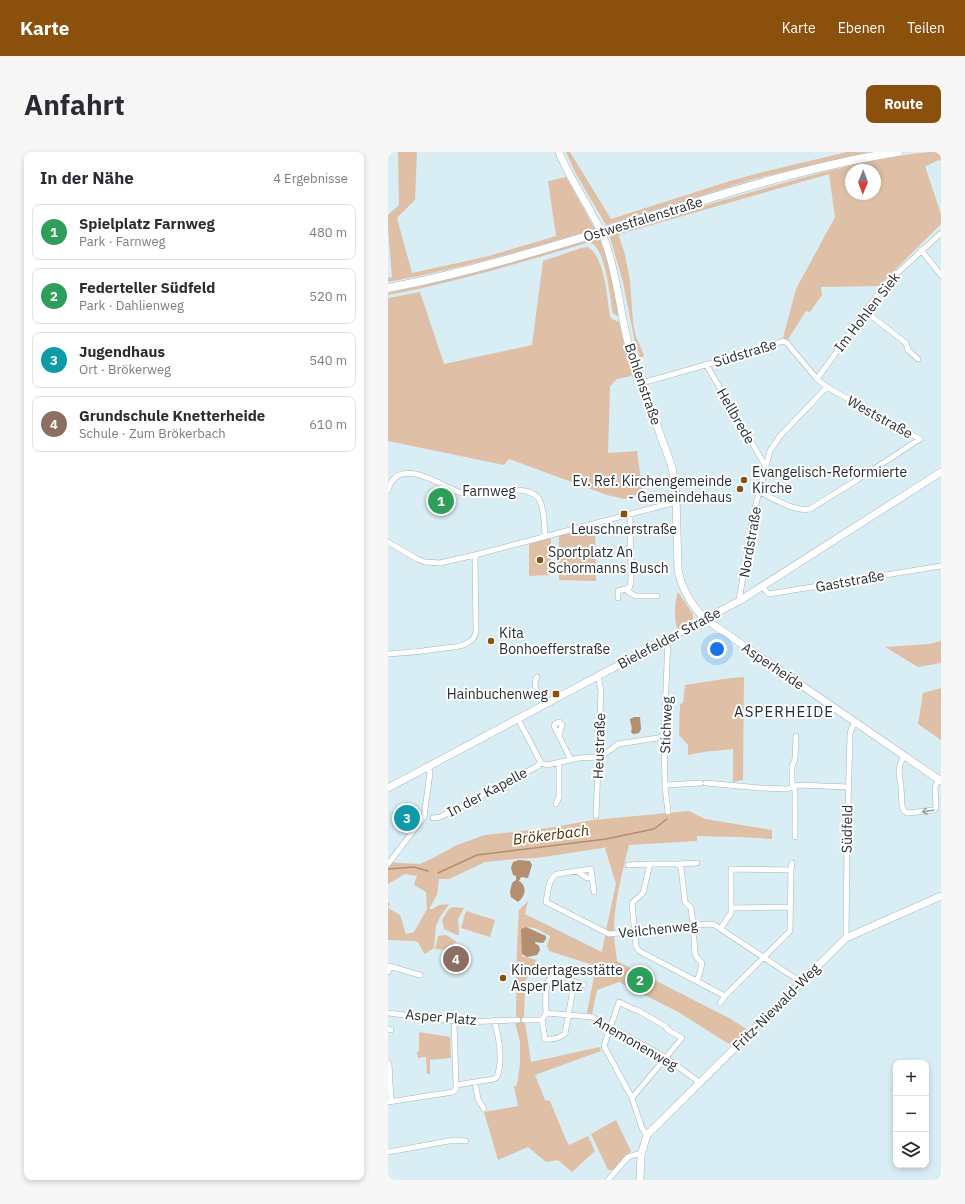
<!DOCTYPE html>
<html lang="de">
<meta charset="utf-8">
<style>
body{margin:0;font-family:"IBM Plex Sans",sans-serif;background:#f7f7f7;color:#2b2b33}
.controls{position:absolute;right:12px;bottom:12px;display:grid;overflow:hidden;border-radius:8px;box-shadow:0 2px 6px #0003}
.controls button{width:36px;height:36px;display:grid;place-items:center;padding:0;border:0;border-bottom:1px solid #e1e1e2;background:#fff;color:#2b2b33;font:20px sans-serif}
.compass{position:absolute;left:457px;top:12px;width:36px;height:36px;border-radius:50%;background:#fff;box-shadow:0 2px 6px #0003;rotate:181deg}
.you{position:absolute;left:329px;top:497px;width:14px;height:14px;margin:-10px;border:3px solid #fff;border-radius:50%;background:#1a73e8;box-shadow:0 0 0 6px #1a73e833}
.badge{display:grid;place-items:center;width:26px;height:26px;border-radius:50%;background:#8b500b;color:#fff;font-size:13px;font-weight:700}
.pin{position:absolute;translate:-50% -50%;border:2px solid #fff;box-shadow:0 1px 4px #0006}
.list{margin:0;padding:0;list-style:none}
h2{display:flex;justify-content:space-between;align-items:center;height:52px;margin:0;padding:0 16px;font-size:17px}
h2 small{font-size:13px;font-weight:400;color:#7c7c81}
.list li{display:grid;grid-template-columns:26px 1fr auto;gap:12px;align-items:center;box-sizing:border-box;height:56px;margin:0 8px 8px;padding:0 8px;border:1px solid #e1e1e2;border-radius:8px}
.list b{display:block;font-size:15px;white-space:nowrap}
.list p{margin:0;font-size:13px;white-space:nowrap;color:#7c7c81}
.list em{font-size:13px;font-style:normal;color:#7c7c81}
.icon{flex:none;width:22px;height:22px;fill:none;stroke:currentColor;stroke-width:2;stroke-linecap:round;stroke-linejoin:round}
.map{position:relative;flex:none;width:553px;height:1028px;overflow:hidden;border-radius:8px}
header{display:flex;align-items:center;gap:24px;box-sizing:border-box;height:56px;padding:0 20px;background:#8b500b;color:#fff}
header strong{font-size:19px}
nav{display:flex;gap:22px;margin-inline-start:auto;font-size:14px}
.intro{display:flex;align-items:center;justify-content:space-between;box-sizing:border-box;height:96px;padding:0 24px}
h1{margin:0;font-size:28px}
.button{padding:10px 18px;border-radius:8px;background:#8b500b;color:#fff;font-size:14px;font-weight:700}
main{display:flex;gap:24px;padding:0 24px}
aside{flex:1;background:#fff;border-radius:8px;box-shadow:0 2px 6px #0003}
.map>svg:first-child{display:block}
</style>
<header>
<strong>Karte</strong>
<nav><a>Karte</a><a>Ebenen</a><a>Teilen</a></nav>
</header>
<div class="intro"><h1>Anfahrt</h1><a class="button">Route</a></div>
<main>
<aside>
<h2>In der Nähe<small>4 Ergebnisse</small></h2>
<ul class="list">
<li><span class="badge" style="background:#2e9e5b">1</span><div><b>Spielplatz Farnweg</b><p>Park · Farnweg</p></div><em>480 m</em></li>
<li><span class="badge" style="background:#2e9e5b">2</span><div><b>Federteller Südfeld</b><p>Park · Dahlienweg</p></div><em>520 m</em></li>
<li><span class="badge" style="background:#0f9aa8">3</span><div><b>Jugendhaus</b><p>Ort · Brökerweg</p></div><em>540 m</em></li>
<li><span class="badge" style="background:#8d6e63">4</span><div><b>Grundschule Knetterheide</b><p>Schule · Zum Brökerbach</p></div><em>610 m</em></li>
</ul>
</aside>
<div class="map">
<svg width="553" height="1028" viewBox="0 0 553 1028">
<rect width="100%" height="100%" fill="#d9edf4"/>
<!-- green -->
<path fill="#dfc0a6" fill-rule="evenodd" d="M10,0h19l-2,48 -18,18 15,55 77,-17 67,-20 -8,-55 18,-4 29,52c-68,21 -137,40 -207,53v-4l4,-1 -4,-48v-14l11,-10z
M178,0h4l41,67 119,-38 33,-9 84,-20h22l-115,27 -148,46 -30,-51z
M541,0h12v8c-6,0 -10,5 -16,6l16,48v10l-62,62 -58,1 1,8 -12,17 -4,-1 -19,30 -4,-3 13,-49 39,-72 -6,-43 -209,60 -1,2 6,19 5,25 3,42 3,15 8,18 -2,3h-2l-6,-20 -11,-56 -14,-48c49,-15 97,-29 146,-43 57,-16 115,-33 174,-39zM463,18h24v24h-24z
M211,85c8,21 20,57 19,78l-1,1 -4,-3c-4,-17 -6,-63 -23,-71 -67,20 -133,40 -202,53v-2c72,-15 141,-35 211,-56z
M200,95c17,11 19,50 22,69l2,3 7,3 5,23 11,30 -18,4 -7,7 -2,67 29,-2 6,43 -19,5 -17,-4 -98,-36 -5,6 -116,-24v-143l32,-6 24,72 88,-19 11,-84 38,-13z
M50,337l15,6 -1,4 -5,10 -11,1 -5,-1 -2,-5z
M207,375l1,54 -37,-1v-44z
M163,386v37l-22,1v-32z
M290,440l15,22v5l-15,10c-5,-6 -3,-30 0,-37z
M553,489v22l-23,4 -33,-20 44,-3z
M356,525l-1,103 -10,2v-33l-30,3 -15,3v-10l-9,-10 1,-31 3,-1 2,-18 45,-7z
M553,536v52l-23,-16 5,-31z
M301,659l16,8 67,11v9l-32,-2 -43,-1v5l-68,4c-7,28 -15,58 -15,87l-8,-2 10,-46 -11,-36 4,-1 -72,11 -22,1 -30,3 -36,17h-10l-2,16 -8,14h4l6,-4 10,-1 -9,13 -4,9 -2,22 -9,6 -3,-4 -4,-8 -4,-1 -26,-1v-38l2,2 -2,4 12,7 6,19 8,-2 13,-23 -1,-17 -12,-7 3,-9 -12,-2 -17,10v-18l4,-4 8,1 20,1 13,-6 24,-13 28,-10 63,-7 45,-8z
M140,749l-3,13 77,38 3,-17 4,2h5l3,24 114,58 17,11 -16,16 -52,-33 -61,-31 -22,8 -5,24 -5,-1 9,-47 -47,-15 -2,-5 3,-10 -15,-8 -9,-1 -3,2 -1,27 15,4 -3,3 3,2 -12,16 -1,37h-8l1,-73 2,-35z
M64,755l12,1 -6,11 1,16h-2l-13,-6 -2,-9 6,-10z
M78,759l29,9 -5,17 -29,-9z
M58,783l11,7 -5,2 -1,6 -16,-1 3,-13z
M127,870h10l6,40 69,-15 1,4 -66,24 10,25 5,1 16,39 3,5 19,-9 7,15 -23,21 -14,-12 -12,2 -18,-15 -30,13 -14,-48 34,-6 -4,-19 3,-2 3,-21v-22z
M31,880l31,5 1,21 -21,2v14h-3l-1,-17 -8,1 -1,-6 2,-1z
M228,968l15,31 -17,19h-6l-17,-36z"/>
<!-- water -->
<path fill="#b38e6f" d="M246,565h6l1,12 -2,4 -6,1 -2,-2c2,-5 -1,-9 -1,-13z
M131,708l11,1 2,4 -4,13 -7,-1 -2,4c9,6 6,15 -1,21l-7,-5 -1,-5 2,-9 4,-3v-4l-3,-1 -2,-7 2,-6z
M138,775l20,9v3l-3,4 -8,-1v1l4,3 1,4 -3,5 -10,2 -5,-3 -1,-25z"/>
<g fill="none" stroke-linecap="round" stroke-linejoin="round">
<!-- stream -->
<path stroke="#b38e6f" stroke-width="1.5" d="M0,717l26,-2 14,4
M50,721l39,-18 129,-16 48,-10 13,-10"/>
<defs>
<path id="street" d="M533,98l20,25
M478,160l40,31 2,7 10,9
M318,212l60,103
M429,227l62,-86 13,-15 48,-44
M254,231l102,-29 39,-13 4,2 30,36 10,8 93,52 -63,41 -47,29c-15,3 -36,-10 -50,-17
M0,338c10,-34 49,-7 70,2l6,1c17,1 65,-11 75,6 6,11 5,26 6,37
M242,363l1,67 -3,10 8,4h21
M0,390l29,17 8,3 15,1 35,-8 201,-53
M374,435l7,7 172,-28
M230,446v-7l11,-3
M351,449l14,-86 17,-64 10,-15 47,-49
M0,502c19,-1 38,-3 57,-6 8,-1 18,-1 24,-6 4,-2 6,-6 7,-10l-1,-77
M149,525c-6,9 3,19 7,28
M130,567l23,44 6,2 32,-7 19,-1 7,-3 13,-10 46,-7
M171,583l3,-10 -3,-3 -4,2 -1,2 17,34
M516,604l-4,8 -1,9 2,13 1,20 2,5 4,2 26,-3 2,-2 -1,-20 3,-9
M318,631l54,5 27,1 11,-4 50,2
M278,633l35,-2
M168,652l3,-7v-35
M280,660l-3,-25 -1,-50 4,-98
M208,664l5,-125 -3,-15
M45,666l7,-1 4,-2 92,-48 5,-4
M407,685v-46l-3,-9v-15l3,-8 1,-23
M0,712l36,-47 6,-44 -2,-7
M289,712l20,-1
M240,713l22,-1
M403,718l1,-7
M189,719l10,7h5
M206,740l-3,-23 -34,5c-9,5 -9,18 -11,28l63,32 84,-9 20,-1 88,58
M343,756l59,-1
M458,786l1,-93 3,-111 1,-4 4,-8
M0,820l1,-6 31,9
M185,829l11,4
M309,829l3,-9 2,-9 -5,-5 -2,-4 -2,-29 -2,-17 -6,-6 -4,-35 -4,-3h-27l-7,29 -11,10 4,43 3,5 86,45 65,-65 1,-61 -60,-1v44l-10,15
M332,851l5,-7
M0,861l75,9 55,-2
M136,868h18l4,-7 46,4 73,40 34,25
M154,868l3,19c7,1 14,-1 20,-5l8,-45v-8c-4,-2 -10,-5 -15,-5 -16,-3 -12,27 -12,37
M66,869l2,64
M0,877l3,1
M0,911l1,1 2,37
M87,930l3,17 6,10
M244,946l50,-60 -14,-8 -3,-4 -28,-16 -4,-1 -14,-7 -15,44 28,52 10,30 5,7
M0,950l65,-10 3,-3v-4l38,-6 3,-2c6,-17 2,-40 -3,-57
M0,1000l66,-12 12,1
M220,1028l20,-23 9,-3 4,1"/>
<path id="secondary" d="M171,0c12,31 34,58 46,89 13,36 15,74 25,110l42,116 4,27 2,76c4,19 13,35 27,49l236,162
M0,636l351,-187 202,-129
M252,1028l1,-25 6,-20 199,-197 95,-42"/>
<path id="primary" d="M225,76c94,-29 188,-61 285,-76
M0,136c69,-13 136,-33 203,-53"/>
</defs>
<!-- street casing -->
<use href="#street" stroke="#a3b6bd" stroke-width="6"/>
<!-- secondary casing -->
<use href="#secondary" stroke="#a3b6bd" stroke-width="8"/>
<!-- primary casing -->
<use href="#primary" stroke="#a3b6bd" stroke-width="9"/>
<!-- street -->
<use href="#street" stroke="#fff" stroke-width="5"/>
<!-- secondary -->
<use href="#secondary" stroke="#fff" stroke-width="7"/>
<!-- primary -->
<use href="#primary" stroke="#fff" stroke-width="8"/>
<defs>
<path id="primary-bridge" d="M203,83l22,-7"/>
</defs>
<!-- primary-bridge casing -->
<use href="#primary-bridge" stroke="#a3b6bd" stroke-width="9" stroke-linecap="butt"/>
<!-- primary-bridge -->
<use href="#primary-bridge" stroke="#fff" stroke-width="8"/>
</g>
<!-- one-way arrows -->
<defs><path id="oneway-shaft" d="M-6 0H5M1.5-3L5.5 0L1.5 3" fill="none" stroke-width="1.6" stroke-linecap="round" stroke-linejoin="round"/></defs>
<use stroke="#9ea1a2" href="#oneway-shaft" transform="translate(540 659) rotate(172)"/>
<!-- markers -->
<g fill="#8b500b" stroke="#fff" stroke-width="1.5">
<circle cx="356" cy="328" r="4"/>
<circle cx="352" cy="337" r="4"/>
<rect x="232" y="358" width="8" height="8" rx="2"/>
<circle cx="152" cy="408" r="4"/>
<circle cx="103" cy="489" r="4"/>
<rect x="164" y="538" width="8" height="8" rx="2"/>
<circle cx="115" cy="826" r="4"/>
</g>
<g text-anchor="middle" stroke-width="4" stroke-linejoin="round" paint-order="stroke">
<!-- street labels -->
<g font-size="14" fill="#272e31" stroke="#fff">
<text transform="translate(255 67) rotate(-17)" y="5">Ostwestfalenstraße</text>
<text transform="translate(479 160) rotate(-52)" y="5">Im Hohlen Siek</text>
<text transform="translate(357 201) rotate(-17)" y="5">Südstraße</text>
<text transform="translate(255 232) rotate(71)" y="5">Bohlenstraße</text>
<text transform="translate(348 264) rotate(60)" y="5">Hellbrede</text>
<text transform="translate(492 265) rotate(29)" y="5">Weststraße</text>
<text x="101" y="344">Farnweg</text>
<text transform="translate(362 390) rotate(-80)" y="5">Nordstraße</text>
<text transform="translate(462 429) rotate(-10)" y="5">Gaststraße</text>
<text transform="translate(281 486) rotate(-28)" y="5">Bielefelder Straße</text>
<text transform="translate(385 514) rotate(34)" y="5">Asperheide</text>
<text transform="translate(278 573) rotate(-88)" y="5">Stichweg</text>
<text transform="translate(211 594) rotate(-88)" y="5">Heustraße</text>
<text transform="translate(99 640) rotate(-28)" y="5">In der Kapelle</text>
<text transform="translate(459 677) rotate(-89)" y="5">Südfeld</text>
<text transform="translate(270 777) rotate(-6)" y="5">Veilchenweg</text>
<text transform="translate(388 855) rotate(-45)" y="5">Fritz-Niewald-Weg</text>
<text transform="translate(53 865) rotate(5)" y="5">Asper Platz</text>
<text transform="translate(248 891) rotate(30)" y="5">Anemonenweg</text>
</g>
<!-- poi labels -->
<g font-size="14" fill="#272e31" stroke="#fff" text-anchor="start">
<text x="364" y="325">Evangelisch-Reformierte<tspan x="364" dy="16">Kirche</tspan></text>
<text x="344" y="334" text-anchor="end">Ev. Ref. Kirchengemeinde<tspan x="344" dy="16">- Gemeindehaus</tspan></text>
<text x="236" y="382" text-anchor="middle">Leuschnerstraße</text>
<text x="160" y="405">Sportplatz An<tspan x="160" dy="16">Schormanns Busch</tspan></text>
<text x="111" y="486">Kita<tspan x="111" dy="16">Bonhoefferstraße</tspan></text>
<text x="160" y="547" text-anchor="end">Hainbuchenweg</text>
<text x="123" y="823">Kindertagesstätte<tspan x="123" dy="16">Asper Platz</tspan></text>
</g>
<!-- neighbourhood labels -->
<g font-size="15" letter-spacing="1" fill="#272e31" stroke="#fff">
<text x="396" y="565">ASPERHEIDE</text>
</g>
<!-- water labels -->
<g font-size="15" font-style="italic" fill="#522d04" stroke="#fff">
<text transform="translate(163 683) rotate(-7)" y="5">Brökerbach</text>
</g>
</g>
</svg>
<div class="controls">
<button>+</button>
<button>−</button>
<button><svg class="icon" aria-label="layers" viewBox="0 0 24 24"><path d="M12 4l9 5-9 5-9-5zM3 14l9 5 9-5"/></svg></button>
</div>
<svg class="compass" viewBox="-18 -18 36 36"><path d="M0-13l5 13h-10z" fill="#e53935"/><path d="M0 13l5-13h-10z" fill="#7c7c81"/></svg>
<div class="you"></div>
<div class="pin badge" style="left:53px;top:349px;background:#2e9e5b">1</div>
<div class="pin badge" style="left:252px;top:828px;background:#2e9e5b">2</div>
<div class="pin badge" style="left:19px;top:666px;background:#0f9aa8">3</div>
<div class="pin badge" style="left:68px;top:807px;background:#8d6e63">4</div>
</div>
</main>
